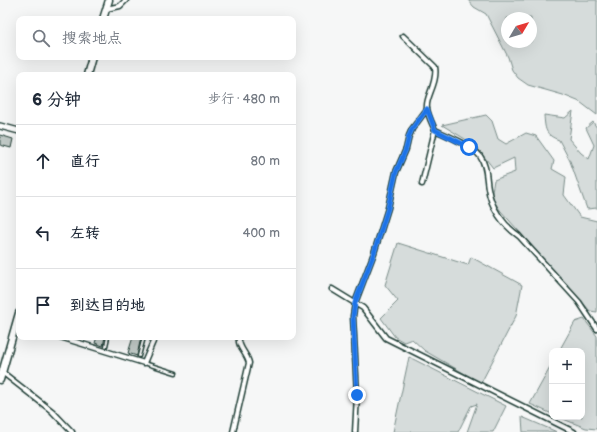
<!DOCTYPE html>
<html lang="zh">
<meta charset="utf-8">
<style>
body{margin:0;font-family:"Balsamiq Sans","LXGW WenKai TC",sans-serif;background:#f6f6f7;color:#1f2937}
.controls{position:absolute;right:12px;bottom:12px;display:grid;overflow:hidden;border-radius:8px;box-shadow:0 4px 16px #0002}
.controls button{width:36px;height:36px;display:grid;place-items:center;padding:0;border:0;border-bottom:1px solid #e0e1e3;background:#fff;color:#1f2937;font:20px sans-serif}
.compass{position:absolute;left:501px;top:12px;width:36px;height:36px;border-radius:50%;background:#fff;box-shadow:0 4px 16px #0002;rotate:52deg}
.stop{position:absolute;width:12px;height:12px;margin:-9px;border:3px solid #1a73e8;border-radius:50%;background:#fff}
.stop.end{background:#1a73e8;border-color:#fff;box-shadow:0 1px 4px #0008}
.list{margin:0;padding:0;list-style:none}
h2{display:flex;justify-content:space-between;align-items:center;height:52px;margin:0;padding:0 16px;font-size:17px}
h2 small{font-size:13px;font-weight:400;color:#747a83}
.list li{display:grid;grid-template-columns:26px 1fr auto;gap:12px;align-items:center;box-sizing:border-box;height:72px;padding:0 16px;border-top:1px solid #e0e1e3}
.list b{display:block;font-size:15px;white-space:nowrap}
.list em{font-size:13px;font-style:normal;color:#747a83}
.icon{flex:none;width:22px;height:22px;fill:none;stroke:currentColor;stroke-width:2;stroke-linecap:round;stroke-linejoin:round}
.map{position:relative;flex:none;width:597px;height:432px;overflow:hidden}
.search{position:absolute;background:#fff;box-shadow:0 4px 16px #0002;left:16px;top:16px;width:280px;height:44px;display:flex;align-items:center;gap:10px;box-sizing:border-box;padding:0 14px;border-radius:8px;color:#747a83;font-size:15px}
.panel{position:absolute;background:#fff;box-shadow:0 4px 16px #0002;left:16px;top:72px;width:280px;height:268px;border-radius:8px}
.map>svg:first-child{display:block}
</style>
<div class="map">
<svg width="597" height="432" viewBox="0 0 597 432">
<rect width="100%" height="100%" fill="#f6f7f7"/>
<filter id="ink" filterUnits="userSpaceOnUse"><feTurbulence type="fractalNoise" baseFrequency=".025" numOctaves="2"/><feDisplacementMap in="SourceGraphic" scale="8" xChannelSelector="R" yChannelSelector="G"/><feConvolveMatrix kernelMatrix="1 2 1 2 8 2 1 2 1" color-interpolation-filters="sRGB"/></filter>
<g filter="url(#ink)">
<!-- green -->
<path fill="#d6dcdb" stroke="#7a8c88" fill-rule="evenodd" d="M468,0h129v115l-17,-13 -17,-7 -35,-10 -10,-7 -6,-8 -4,-13 -22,-43 -12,-7zM507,18h24v24h-24z
M573,111l-4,28 12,14 8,6 5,-14 -8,-17 7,-6 4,6v80l-10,1 -17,-48 -11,-21c-14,-5 -14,-11 -15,-25l21,3z
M486,115l6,6 6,18 8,5 20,-11 10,3 18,25 -2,8 14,8 -2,18 16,22 17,4v91l-7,-1 -90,-101 -9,-13 3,-17 21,-8 -1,-14 -21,10 -18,-23 -33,-20z
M398,243l70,22 3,-8 51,28 -6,31 -35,67 -56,-32 -13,-12 -8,3 -9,-5 -14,-19 17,-17 -13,-16z
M584,319l13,17v93l-11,-1 -28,-11h24v-66h-23l16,-29z
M409,357l97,49 -13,26h-26l10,-28 -6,2 -13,26h-65z
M552,364v50l-22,-10z
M522,417l35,15h-34z"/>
<!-- building -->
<path fill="#c0c9c6" stroke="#1f3d34" d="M0,135l13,4 -2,9 -11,-3z
M97,337h8l-2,9 -8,-3z
M133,337h8l-4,19 -9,-3z"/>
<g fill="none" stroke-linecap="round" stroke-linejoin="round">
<defs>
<path id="service" d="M106,346l2,-9
M139,356l5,-19
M144,363l32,10"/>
<path id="minor" d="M106,9l14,-3 6,-6
M403,36l32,31c3,16 -10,31 -8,41 1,8 5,15 8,22
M422,184l13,-54c13,6 36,15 45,26 7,10 6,21 8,32 3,20 15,37 31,48l60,66 18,27
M332,289l31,19 23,30 188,94
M60,337l84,26 11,-26
M2,372l50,39 20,21
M233,432l16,-69c-2,-10 -12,-16 -10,-26
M355,432l2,-37 -4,-79 2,-13 19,-50 14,-45 8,-36 10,-23 3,-13 3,-7 15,-20"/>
<path id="tertiary" d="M0,126l19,5"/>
<path id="secondary" d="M103,19l6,-19
M87,75l5,-18
M0,380l19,-67"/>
</defs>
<!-- service casing -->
<use href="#service" stroke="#1f3d34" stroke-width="5"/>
<!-- minor casing -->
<use href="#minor" stroke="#1f3d34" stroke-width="7"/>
<!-- tertiary casing -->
<use href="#tertiary" stroke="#1f3d34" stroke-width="8"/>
<!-- secondary casing -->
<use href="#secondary" stroke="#1f3d34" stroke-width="9"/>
<!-- service -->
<use href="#service" stroke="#fff" stroke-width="2"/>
<!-- minor -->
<use href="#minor" stroke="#fff" stroke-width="4"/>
<!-- tertiary -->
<use href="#tertiary" stroke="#fff" stroke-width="5"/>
<!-- secondary -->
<use href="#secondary" stroke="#fff" stroke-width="6"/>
</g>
</g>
<g fill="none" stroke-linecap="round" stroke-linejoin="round" filter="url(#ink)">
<!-- route -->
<path stroke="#1a73e8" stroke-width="5" d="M357,395l-4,-79 2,-13 19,-50 14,-45 8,-36 10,-23 3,-13 3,-7 15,-20 8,21 34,17"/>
</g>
</svg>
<div class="controls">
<button>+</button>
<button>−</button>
</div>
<svg class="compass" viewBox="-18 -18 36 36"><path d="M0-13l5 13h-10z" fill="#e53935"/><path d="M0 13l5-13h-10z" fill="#747a83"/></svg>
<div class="stop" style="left:469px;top:147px"></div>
<div class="stop end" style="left:357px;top:395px"></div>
<div class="search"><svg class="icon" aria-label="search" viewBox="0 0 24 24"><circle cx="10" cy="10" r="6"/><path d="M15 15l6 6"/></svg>搜索地点</div>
<section class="panel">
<h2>6 分钟<small>步行 · 480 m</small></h2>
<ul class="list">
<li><svg class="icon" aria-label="ahead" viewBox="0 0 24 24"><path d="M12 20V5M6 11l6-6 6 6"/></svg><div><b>直行</b></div><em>80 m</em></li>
<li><svg class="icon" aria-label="left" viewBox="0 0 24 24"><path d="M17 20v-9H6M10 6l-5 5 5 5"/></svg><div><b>左转</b></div><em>400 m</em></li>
<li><svg class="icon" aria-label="arrive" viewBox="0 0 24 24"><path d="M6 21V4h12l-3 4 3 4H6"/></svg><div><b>到达目的地</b></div></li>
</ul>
</section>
</div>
